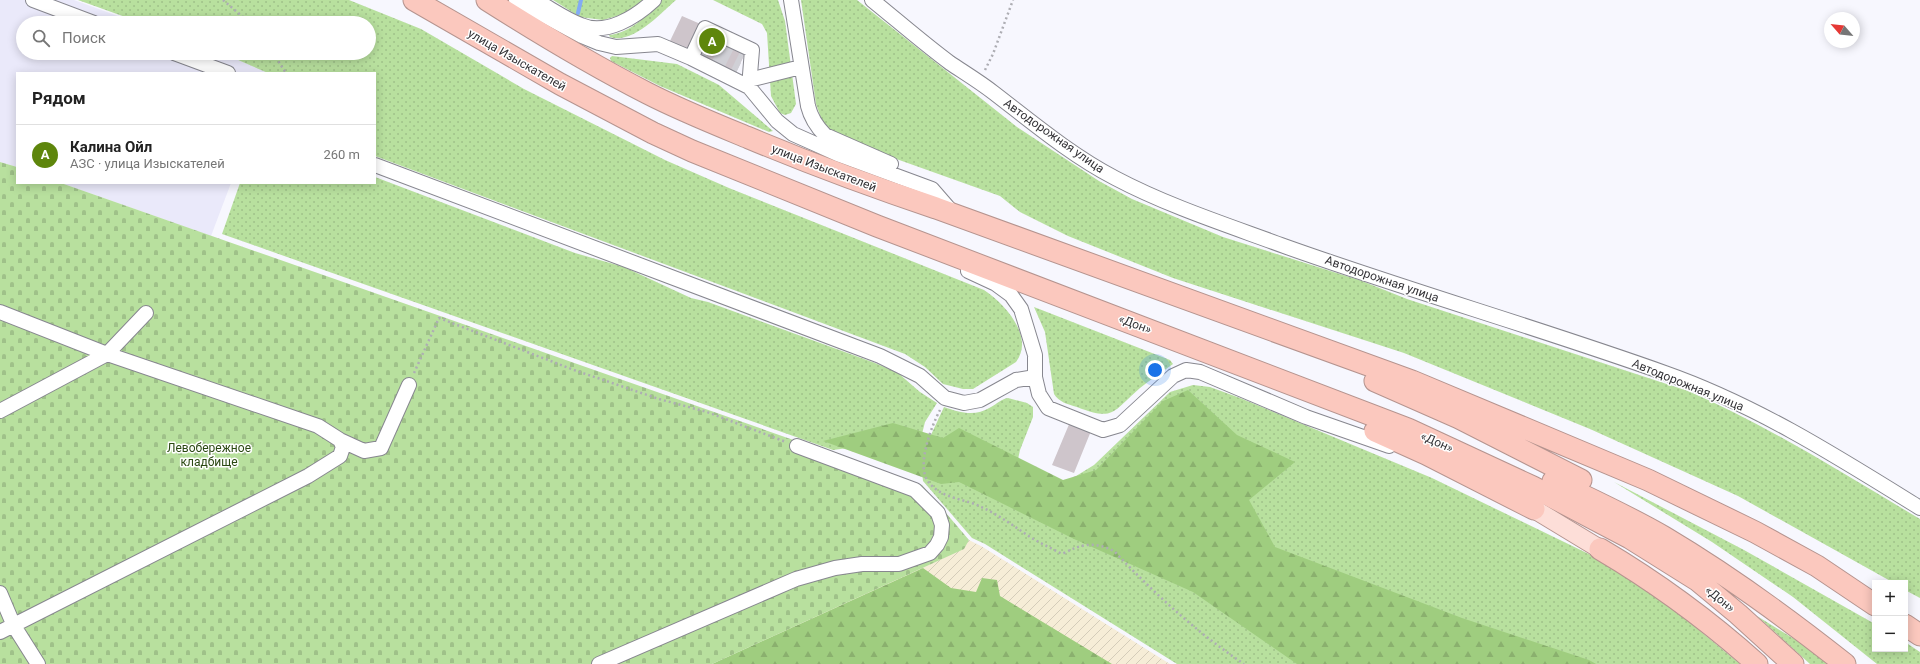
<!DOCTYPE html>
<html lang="ru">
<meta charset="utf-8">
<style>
body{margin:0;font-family:Roboto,sans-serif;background:#f2f2f2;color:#222}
.controls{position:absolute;right:12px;bottom:12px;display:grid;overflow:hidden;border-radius:0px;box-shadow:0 2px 10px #0003}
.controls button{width:36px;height:36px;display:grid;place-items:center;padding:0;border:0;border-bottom:1px solid #e0e0e0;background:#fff;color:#222;font:20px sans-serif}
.compass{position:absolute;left:1824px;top:12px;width:36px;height:36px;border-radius:50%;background:#fff;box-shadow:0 2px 10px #0003;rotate:298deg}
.you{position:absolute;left:1155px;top:370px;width:14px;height:14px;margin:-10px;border:3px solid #fff;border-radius:50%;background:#1a73e8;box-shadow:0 0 0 6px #1a73e833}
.badge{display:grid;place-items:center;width:26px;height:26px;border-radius:50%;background:#5e860c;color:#fff;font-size:13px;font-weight:700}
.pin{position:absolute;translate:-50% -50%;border:2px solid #fff;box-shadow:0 1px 4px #0006}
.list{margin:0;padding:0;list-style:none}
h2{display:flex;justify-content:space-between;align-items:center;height:52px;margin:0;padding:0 16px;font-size:17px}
h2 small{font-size:13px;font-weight:400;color:#767676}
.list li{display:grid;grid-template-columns:26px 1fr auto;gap:12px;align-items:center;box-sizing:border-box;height:60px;padding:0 16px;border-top:1px solid #e0e0e0}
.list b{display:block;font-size:15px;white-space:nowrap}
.list p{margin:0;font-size:13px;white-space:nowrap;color:#767676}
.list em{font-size:13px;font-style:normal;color:#767676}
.icon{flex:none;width:22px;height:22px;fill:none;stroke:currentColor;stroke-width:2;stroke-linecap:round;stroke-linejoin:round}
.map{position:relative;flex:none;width:1920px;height:664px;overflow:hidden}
.search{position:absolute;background:#fff;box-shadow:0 2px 10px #0003;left:16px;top:16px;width:360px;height:44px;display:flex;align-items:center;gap:10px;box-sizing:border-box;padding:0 14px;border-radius:22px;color:#767676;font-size:15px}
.panel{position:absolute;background:#fff;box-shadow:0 2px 10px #0003;left:16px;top:72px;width:360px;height:112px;border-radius:0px}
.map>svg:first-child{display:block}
</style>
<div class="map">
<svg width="1920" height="664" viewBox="0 0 1920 664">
<defs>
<pattern id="industrial-furrows" width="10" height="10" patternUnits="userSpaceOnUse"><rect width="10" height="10" fill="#f6edd7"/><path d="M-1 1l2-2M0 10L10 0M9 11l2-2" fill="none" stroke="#d4ccb9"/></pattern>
<pattern id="grass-dots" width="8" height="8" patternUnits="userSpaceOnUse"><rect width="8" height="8" fill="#b8e09e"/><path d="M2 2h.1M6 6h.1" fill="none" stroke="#9fc189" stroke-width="1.8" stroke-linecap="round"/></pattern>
<pattern id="forest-firs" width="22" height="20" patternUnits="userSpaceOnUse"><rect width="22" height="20" fill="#9fcd7f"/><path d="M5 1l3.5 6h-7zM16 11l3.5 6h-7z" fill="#8ab06e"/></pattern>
<pattern id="cemetery-stones" width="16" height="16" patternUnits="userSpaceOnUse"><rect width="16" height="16" fill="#b8e09e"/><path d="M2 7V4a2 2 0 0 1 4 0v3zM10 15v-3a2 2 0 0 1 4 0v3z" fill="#9fc189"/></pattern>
</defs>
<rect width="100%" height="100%" fill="#f7f7fe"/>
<!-- built -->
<path fill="#eae9fa" d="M0,0h74l63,23h-114v30h195l53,19 -254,1v94l-17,-5z
M61,183h170l-20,53z"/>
<!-- industrial -->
<path fill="url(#industrial-furrows)" d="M969,540l12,6 189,118h-458l251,-115z"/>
<!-- grass -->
<path fill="url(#grass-dots)" d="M78,0h271l72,29 103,60 141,71 64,28 255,102c21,14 51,47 32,72l-43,27h-10l-20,-5 -18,-17 -20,-13 -530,-198v-83h-107l-46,-20h147v-30h-227z
M553,0h91l-17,13 -24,7 -23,-3z
M662,0h14c-15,13 -44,45 -66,37l-1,-2c22,-2 38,-20 53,-35z
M713,0h65l7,21 11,83 -5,9 -6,2 -5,-2 -9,-17 -4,-63 -5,-9z
M801,0h56l160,127 82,54 33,18 91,38 139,44 45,18 281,92c81,35 156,83 232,128v79l-15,-8v-7h-11l-156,-87 -148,-67 -186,-76 -231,-75 -105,-42 -48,-24 -20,-16 -112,-40 -58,-25 -8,-10 -6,-17z
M612,56l65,8 42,21 54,46 -4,1 -109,-46 -49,-25 -1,-3z
M375,177l200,76 49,14 67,31 17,4 167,61 23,10 22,19 17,11 -12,19 -4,16 -88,12 -611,-216 18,-51h135z
M1034,307l136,53 3,4c-11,8 -23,16 -33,24 -27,23 -25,34 -63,19 -10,-3 -18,-5 -23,-13l-9,-62z
M1193,385l17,2 30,11 192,80 163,79 48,29 39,30 58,48h-563l-192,-120 -13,-6 -49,-57 -2,-19 142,22 31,-19 76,-73z
M1008,398l19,5 6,4v10l-13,33 -3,14 -87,-27 14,-30c17,6 31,10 47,0 6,-3 10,-8 17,-9z
M1614,482l130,68 131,74v25h30v-7l15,10v12h-43l-84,-67 -81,-55z
M1757,616l55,34 16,14h-18z"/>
<!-- forest -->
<path fill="url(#forest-firs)" d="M1188,390l49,45 58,27 -46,38 26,47 187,71 127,42 7,4h-299l-104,-72 -119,-53 -115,-57 -18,2 -118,-43 70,-18 50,15 16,-10 104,52 33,-10 67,-69z
M923,568l28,20 25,4 6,-14 15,2 3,16 112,68h-400z"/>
<!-- cemetery -->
<path fill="url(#cemetery-stones)" d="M0,162l17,5v16h44l861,302 47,55 -5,9 -252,115h-712z"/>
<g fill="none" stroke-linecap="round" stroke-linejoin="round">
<!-- stream -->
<path stroke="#83abf5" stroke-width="4" d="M578,13l3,-13"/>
</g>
<!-- building -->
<path fill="#cec5cb" d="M682,16l67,29 -16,34 -42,-27 -21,-11z
M1070,422l21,9 -17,42 -22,-8z"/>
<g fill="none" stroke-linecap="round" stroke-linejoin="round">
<!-- minor-tunnel -->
<path stroke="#d0d0d6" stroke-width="14" stroke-dasharray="14 7" stroke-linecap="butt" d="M700,38l42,21
M695,48l43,21"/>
<defs>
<path id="minor" d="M33,0l61,23
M516,0l66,36 17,7 17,4 42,-3 33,14 58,29 28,34 16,13 47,21 92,34 20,23
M535,0c15,8 30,19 46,25 25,11 55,-8 73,-25
M791,0l17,106c3,12 8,20 17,29l66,29
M872,0c26,21 51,43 78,63 15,10 30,19 44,30 39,30 77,62 121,85 53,28 112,47 169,68 126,45 255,82 381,127 91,32 173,84 255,135
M174,53l54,20
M691,58l14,-30 47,22 -3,37
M749,80l52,-13
M375,165l505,191 40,20 25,22 19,5 16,-3 36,-20 19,-3
M968,271l28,13 15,11 10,14 14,46v22l4,17 9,14 55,22 17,-5 53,-49 13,-6 14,2 106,45 83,29
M0,312l107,42 211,72 22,14 24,11 17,-3 28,-63
M0,411l107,-57 39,-41
M0,593l14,33 24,38
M0,632l308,-156 32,-20 3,-9 -3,-7
M599,664l197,-85 39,-11 27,-4h37l31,-11 7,-8 4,-8 1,-12 -4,-12 -23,-23 -118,-44"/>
<path id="major" d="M1534,509l66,40"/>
<path id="highway" d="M414,0l146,84 93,49 39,18 185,75 531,203 125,58 97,51 67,42 41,34 55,50
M487,0c52,33 105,65 160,93 33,17 68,31 102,45 62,26 124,49 187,70l476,173 236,99 107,52 62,34 58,39
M1375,381l84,37 122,62
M1375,431l51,23 108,55
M1553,481c37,18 75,35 111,56 64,38 123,81 181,127
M1600,549c56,33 109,72 157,115
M1905,625l15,10"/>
</defs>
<!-- minor casing -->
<use href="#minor" stroke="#87878f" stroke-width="16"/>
<!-- major casing -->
<use href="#major" stroke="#b5948f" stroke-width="20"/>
<!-- highway casing -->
<use href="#highway" stroke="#b5948f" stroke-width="23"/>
<!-- path -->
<path stroke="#adadb3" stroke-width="2.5" stroke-dasharray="2 3" stroke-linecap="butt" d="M223,0l27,23
M273,53l13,20
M985,70l8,-16 20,-54
M414,373l25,-55 135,52 85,29 48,13 79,30
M940,410c-8,15 -23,53 -13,70 10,15 28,18 45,23 21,8 39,21 58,34 10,6 21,11 32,17 20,-10 31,-13 52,-3 40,42 82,81 130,113"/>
<!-- minor -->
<use href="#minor" stroke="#fff" stroke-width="14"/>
<!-- major -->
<use href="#major" stroke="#fdded8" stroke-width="18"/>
<!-- highway -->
<use href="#highway" stroke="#fbc8be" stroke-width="21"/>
</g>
<g text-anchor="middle" stroke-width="3" stroke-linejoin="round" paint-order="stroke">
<!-- street labels -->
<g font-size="12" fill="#343337" stroke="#fff">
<text transform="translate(517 60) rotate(30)" y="4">улица Изыскателей</text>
<text transform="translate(1054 136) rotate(35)" y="4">Автодорожная улица</text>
<text transform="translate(824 168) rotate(21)" y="4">улица Изыскателей</text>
<text transform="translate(1382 279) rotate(19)" y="4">Автодорожная улица</text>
<text transform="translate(1135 324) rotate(21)" y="4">«Дон»</text>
<text transform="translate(1688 385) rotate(22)" y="4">Автодорожная улица</text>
<text transform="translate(1437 442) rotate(24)" y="4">«Дон»</text>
<text transform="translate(1720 599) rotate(39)" y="4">«Дон»</text>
</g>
<!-- park labels -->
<g font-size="12" fill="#2a4812" stroke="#fff">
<text x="209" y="452">Левобережное<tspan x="209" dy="14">кладбище</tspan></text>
</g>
</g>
</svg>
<div class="controls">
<button>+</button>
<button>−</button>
</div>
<svg class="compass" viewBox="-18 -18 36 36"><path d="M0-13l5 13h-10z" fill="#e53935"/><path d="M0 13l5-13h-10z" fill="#767676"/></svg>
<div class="you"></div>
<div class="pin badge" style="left:712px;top:41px">A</div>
<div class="search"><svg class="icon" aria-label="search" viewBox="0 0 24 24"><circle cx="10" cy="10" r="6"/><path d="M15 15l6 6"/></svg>Поиск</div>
<section class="panel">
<h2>Рядом<small></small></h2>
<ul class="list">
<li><span class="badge">A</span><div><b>Калина Ойл</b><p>АЗС · улица Изыскателей</p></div><em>260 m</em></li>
</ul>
</section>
</div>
